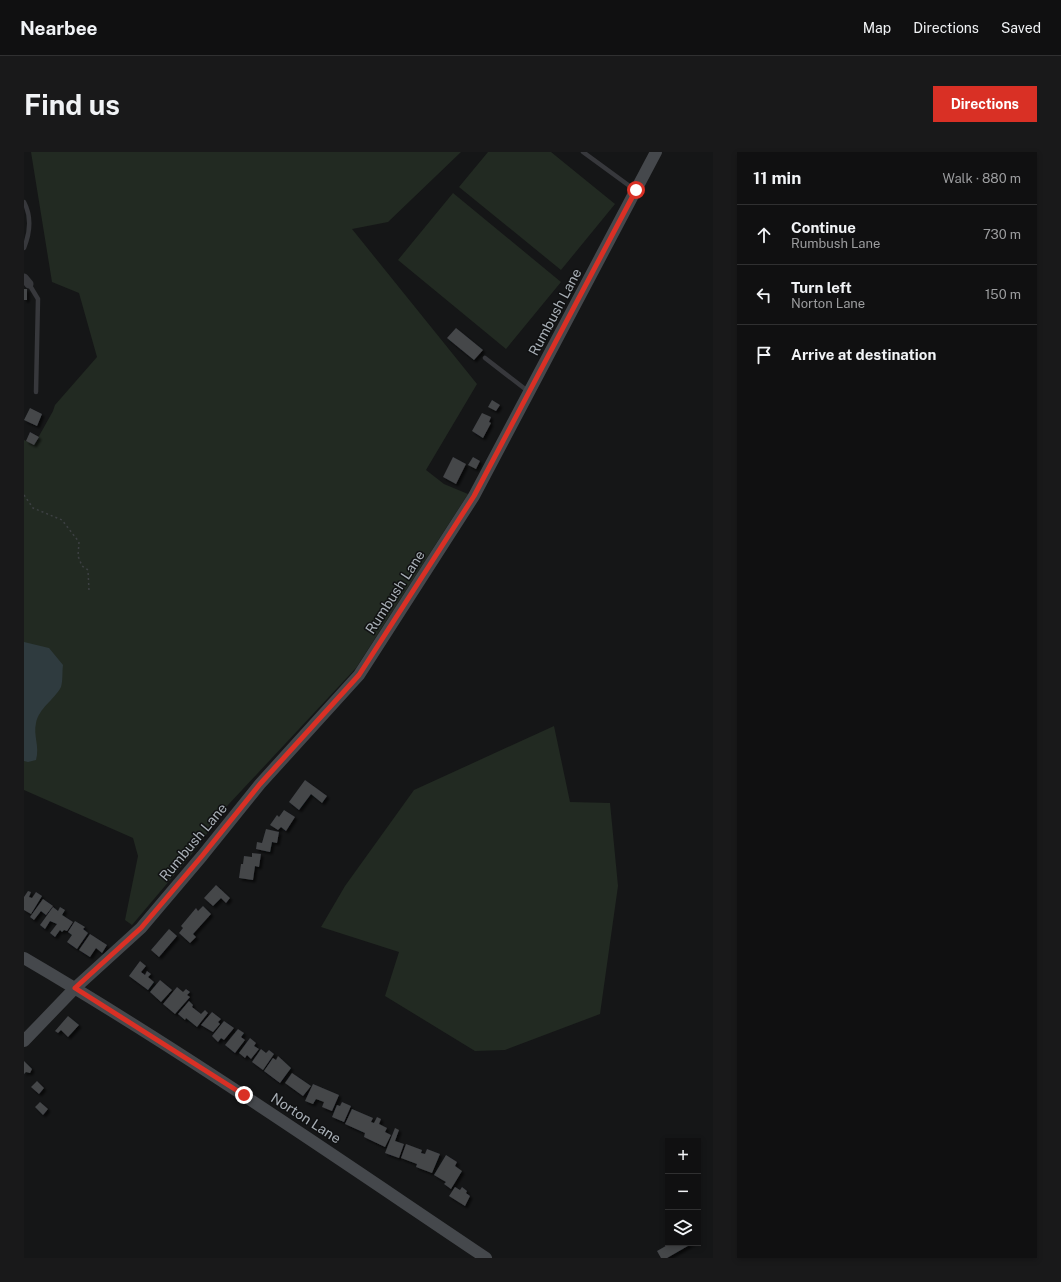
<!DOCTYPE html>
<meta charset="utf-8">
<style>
body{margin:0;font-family:"Public Sans",sans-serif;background:#19191a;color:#f1f3f6}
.controls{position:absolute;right:12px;bottom:12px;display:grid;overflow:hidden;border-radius:0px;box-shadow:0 2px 6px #0003}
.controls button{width:36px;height:36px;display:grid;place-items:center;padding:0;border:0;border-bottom:1px solid #303031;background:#101011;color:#f1f3f6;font:20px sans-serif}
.stop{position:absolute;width:12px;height:12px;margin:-9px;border:3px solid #d93025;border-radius:50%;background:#fff}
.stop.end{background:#d93025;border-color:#fff;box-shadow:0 1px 4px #0008}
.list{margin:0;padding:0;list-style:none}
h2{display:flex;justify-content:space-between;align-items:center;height:52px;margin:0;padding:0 16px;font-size:17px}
h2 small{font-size:13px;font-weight:400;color:#9c9d9f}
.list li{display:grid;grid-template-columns:26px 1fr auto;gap:12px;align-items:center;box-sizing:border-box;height:60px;padding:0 16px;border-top:1px solid #303031}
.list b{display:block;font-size:15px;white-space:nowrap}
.list p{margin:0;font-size:13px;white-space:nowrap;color:#9c9d9f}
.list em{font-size:13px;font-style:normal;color:#9c9d9f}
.icon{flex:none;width:22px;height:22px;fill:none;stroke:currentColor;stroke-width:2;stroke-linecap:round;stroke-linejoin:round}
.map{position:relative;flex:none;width:689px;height:1106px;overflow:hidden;border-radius:0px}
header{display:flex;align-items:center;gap:24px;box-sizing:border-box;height:56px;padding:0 20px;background:#101011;border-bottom:1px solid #303031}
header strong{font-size:19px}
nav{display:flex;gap:22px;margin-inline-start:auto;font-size:14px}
.intro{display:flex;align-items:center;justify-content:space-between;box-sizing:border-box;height:96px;padding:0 24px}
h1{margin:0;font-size:28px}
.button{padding:10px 18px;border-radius:0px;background:#d93025;color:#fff;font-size:14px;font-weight:700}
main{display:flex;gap:24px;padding:0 24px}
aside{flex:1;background:#101011;border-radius:0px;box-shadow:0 2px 6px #0003}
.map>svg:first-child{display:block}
</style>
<header>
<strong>Nearbee</strong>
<nav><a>Map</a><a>Directions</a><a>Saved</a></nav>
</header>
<div class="intro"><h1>Find us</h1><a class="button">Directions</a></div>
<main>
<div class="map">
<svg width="689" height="1106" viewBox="0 0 689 1106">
<defs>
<filter id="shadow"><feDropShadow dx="2.5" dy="2.5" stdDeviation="1" flood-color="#0009"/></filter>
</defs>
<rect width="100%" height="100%" fill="#151617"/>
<!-- green -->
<path fill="#222a22" d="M7,0h430l-73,70 -36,7 125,155 -51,86 18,14 24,10 -112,174 -128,137 -36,49 -60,71 -7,-5 13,-64 -5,-18 -109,-48v-350l10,5 19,-34 2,-6 42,-48 -18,-64 -27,-11z
M464,0h63l64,52 -54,66 -102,-83z
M429,41l108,89 -55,67 -108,-89z
M530,574l16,76 40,1 8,83 -18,128 -95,36 -30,1 -90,-55 14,-44 -78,-25 24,-41 69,-96z"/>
<!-- water -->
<path fill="#2f3b3f" d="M0,490l25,6 14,17c-1,7 0,16 -2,22 -7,13 -22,21 -25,36 -3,13 4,23 0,37l-8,2 -4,-1z"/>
<!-- building -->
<path fill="#44464a" filter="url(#shadow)" d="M0,137h3v11h-3z
M432,176l27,22 -9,10 -27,-22z
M468,248l8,5 -4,6 -8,-4z
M6,256l12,6 -5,12 -13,-6z
M458,261l9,4 -2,5 2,1 -8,15 -11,-7z
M6,280l9,5 -5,8 -8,-4z
M429,305l13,7 -10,20 -13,-7z
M449,305l7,4 -4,8 -8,-4z
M281,628l22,16 -5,7 -11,-9 -12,16 -10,-8z
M260,658l11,7 -9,14 -5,-4 -3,3 -8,-5 7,-10 2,2z
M242,677l13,3 -2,11 -5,-1 -2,10 -14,-3 1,-7 5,1z
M228,701l9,1 -2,13 -4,-1 -2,14 -14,-2 2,-14h2l1,-8 8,1z
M192,733l14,13 -4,5 -5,-5 -8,8 -9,-8z
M4,739l3,1 -2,5 3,1 4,-6 6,4 -11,18 -7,-4v-13z
M19,747l10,7 -7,9 -5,-4 -7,9 -4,-3z
M179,754l8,8 -18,20 3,3 -6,6 -11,-10 4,-5 -2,-2 15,-18 2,3z
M29,755l5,4 2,-4 5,3 -3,5 11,7 -6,9 -3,-1 -2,2 -2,-2 -5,7 -5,-4 7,-9 -7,-3 -5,8 -5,-4z
M51,769l10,6 -2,2 5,4 -11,16 -10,-7 5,-7 -4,-3z
M145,777l8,7 -18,21 -8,-7z
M66,782l17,11 -5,8 -6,-5 -6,9 -11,-7z
M116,809l6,5 -5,6 4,3 2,-4 4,3 -3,3 6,5 -6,8 -19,-14z
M136,828l12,10 -11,12 -11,-10z
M153,835l6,5 3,-3 4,3 -3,3 3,2 -15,17 -12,-10z
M165,849l4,4 -1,2 9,7 4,-4 3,3 -11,14 -11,-9 -1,2 -7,-6z
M188,860l9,7 -3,3 2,2 -7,8 -12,-7z
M44,864l11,9 -11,12 -7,-7 -3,3 -3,-2z
M200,869l10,7 -10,12 -3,-2 -3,4 -6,-6z
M214,877l6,4 -3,4 4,3 -10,13 -10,-8z
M226,886l6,5 -2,3 5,3 -8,10 -4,-4 -2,3 -6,-5z
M237,897l5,4 3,-3 5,4 -11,16 -11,-8z
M254,904l13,12 -11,15 -16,-12 9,-13 3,2z
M0,909l8,8 -2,4 -4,-1 -2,2z
M268,921l19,13 -8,10 -18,-13z
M13,929l7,7 -5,6 -8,-7z
M289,932l26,11 -7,16 -10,-4 2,-5 -8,-3 -3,5 -8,-3z
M16,950l8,7 -5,6 -8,-8z
M318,950l9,4 -7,16 -12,-5 5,-12 3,1z
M328,957l21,9 -2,4 3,1 3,-6 4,2 -2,5 8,4 -2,4 6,3 -6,12 -21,-10 1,-4 -20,-9z
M371,976l4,2 -4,11 9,3 -5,14 -14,-5z
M382,992l16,6 -1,3 4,1 2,-5 13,5 -8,19 -16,-6 1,-3 -16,-6z
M422,1003l11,7 -2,4 7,5 -11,18 -7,-5 2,-2 -12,-7z
M431,1035l5,3 2,-3 5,4 -1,2 4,3 -5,10 -16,-10z
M647,1091h22l-26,15h-6l-4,-7z"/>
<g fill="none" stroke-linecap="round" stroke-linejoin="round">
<!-- path -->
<path stroke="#3d4043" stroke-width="1.5" stroke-dasharray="2 3" stroke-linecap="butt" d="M0,343l9,13 29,12 17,22 -1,14 4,10 6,4 1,21"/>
<!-- lane -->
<path stroke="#37383c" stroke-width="4.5" d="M559,0l52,38
M0,50c8,15 6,31 0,46
M5,132l9,15 -2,93
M461,206l44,34"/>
<!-- street -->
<path stroke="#37383c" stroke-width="9" d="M0,126l5,6"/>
<!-- secondary -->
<path stroke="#45484c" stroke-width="12" d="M0,806c159,93 310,198 462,300
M0,889l51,-53 66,-60 61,-72 58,-72 99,-109 115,-179 182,-344"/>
</g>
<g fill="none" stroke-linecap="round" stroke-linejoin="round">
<!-- route -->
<path stroke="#d93025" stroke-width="5" d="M220,943l-169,-107 66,-60 61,-72 58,-72 99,-109 115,-179 162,-306"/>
</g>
<g text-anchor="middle" stroke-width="3" stroke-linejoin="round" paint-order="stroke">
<!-- street labels -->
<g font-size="14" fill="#a8afb6" stroke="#101112">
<text transform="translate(531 160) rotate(-62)" y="5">Rumbush Lane</text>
<text transform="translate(371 440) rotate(-57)" y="5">Rumbush Lane</text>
<text transform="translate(169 690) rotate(-50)" y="5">Rumbush Lane</text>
<text transform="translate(282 966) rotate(33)" y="5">Norton Lane</text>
</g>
</g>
</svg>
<div class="controls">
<button>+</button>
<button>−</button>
<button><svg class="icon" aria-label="layers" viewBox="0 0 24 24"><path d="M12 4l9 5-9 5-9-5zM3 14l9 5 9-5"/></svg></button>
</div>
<div class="stop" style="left:612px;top:38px"></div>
<div class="stop end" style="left:220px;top:943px"></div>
</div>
<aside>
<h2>11 min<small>Walk · 880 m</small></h2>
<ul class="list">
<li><svg class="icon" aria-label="ahead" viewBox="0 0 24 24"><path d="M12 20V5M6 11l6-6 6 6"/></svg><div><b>Continue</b><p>Rumbush Lane</p></div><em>730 m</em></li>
<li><svg class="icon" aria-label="left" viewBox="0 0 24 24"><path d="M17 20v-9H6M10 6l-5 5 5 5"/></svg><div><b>Turn left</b><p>Norton Lane</p></div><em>150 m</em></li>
<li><svg class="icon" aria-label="arrive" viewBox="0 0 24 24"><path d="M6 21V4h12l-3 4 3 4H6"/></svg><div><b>Arrive at destination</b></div></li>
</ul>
</aside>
</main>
